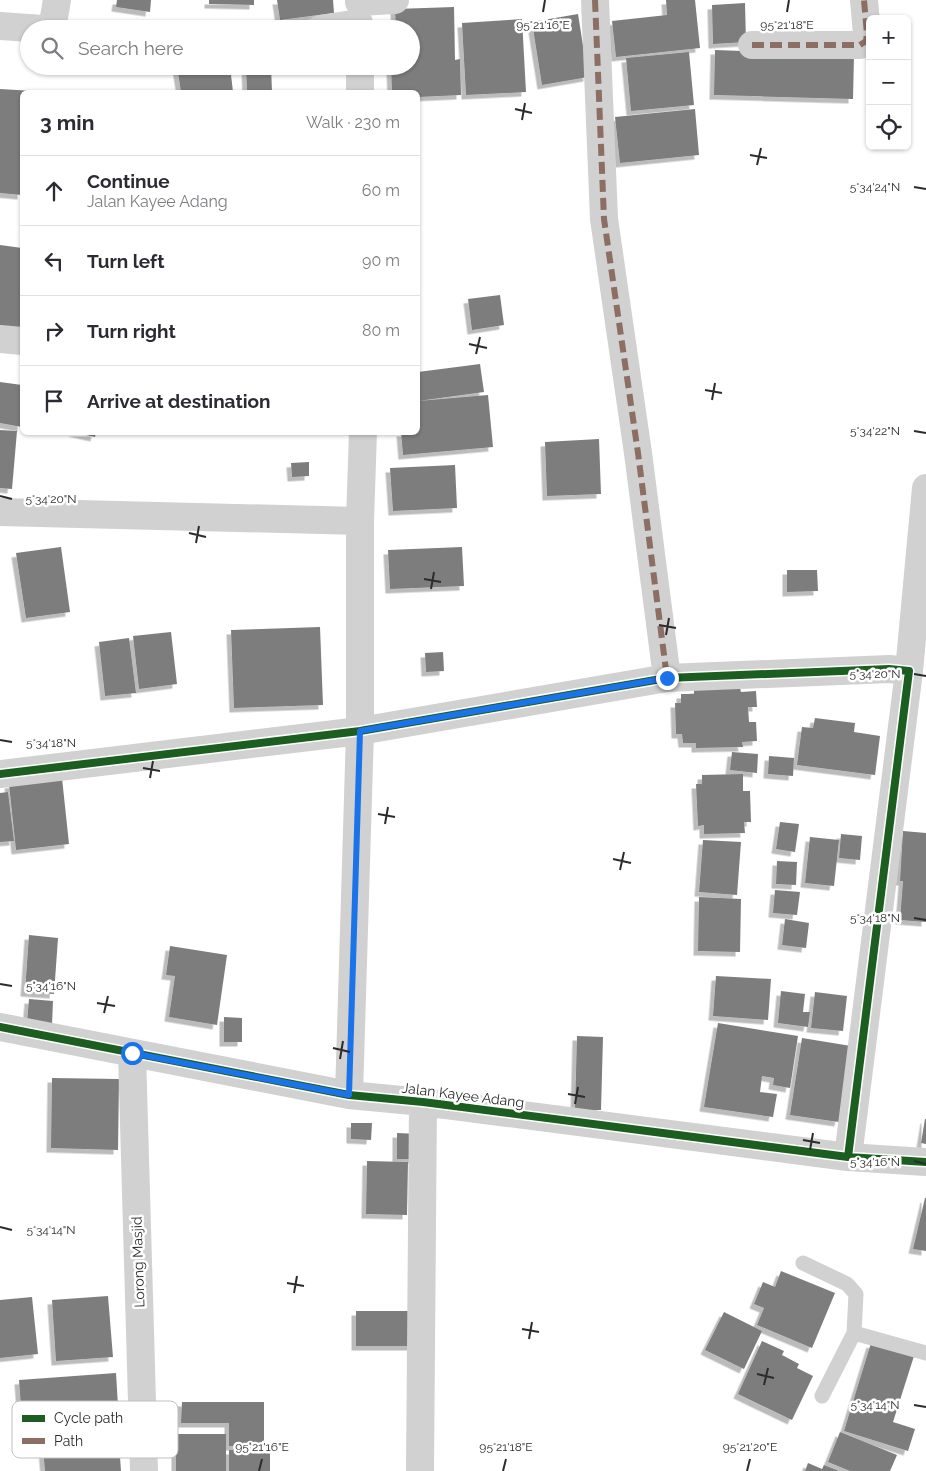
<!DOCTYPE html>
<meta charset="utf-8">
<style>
body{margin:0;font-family:Raleway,sans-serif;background:#f2f2f3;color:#2b2b33}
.controls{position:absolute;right:15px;top:15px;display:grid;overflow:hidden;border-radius:8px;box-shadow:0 1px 4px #0004}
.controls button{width:45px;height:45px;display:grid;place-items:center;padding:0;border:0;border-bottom:1px solid #e1e1e2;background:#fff;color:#2b2b33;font:25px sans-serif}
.stop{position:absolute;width:15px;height:15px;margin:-11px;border:4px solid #1a73e8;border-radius:50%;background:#fff}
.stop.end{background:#1a73e8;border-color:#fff;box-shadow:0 1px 5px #0008}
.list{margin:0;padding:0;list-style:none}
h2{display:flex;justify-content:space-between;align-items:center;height:65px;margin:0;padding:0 20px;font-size:21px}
h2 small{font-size:16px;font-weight:400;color:#7c7c81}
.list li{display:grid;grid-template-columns:32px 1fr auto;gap:15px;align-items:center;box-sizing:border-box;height:70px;padding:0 20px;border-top:1px solid #e1e1e2}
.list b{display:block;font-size:19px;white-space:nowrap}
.list p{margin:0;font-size:16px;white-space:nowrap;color:#7c7c81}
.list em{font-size:16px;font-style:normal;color:#7c7c81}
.icon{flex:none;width:28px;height:28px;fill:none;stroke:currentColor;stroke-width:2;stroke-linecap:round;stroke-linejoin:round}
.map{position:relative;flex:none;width:926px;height:1471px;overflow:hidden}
.search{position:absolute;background:#fff;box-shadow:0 1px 4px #0004;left:20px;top:20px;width:400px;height:55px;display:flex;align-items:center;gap:12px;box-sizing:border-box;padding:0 18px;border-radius:28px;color:#7c7c81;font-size:19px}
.panel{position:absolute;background:#fff;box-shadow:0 1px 4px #0004;left:20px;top:90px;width:400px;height:345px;border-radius:8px}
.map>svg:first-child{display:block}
</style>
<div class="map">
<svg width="926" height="1471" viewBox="0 0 926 1471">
<defs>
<filter id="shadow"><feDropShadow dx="-4.5" dy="4.5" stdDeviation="0" flood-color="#0004"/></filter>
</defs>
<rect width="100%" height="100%" fill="#fff"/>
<!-- building -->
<path fill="#7d7d7d" filter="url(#shadow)" d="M117,0h34l-1,12 -34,-5z
M209,0h45v5l-45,-1z
M277,0h56l1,13 -54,7z
M666,0h29l5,48 -84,9 -4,-36 55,-6z
M745,3l1,39 -33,2 -1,-39z
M454,7l1,53 5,-1 1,36 -43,2v-5h-26l-1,-26h20v-37h-15l-1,-20z
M578,14l10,63 -46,8 -10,-63z
M522,19l4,73 -60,3 -4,-72z
M715,50l139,5 -1,44 -139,-4z
M689,52l5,53 -63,6 -5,-53z
M177,66h53l3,26h-52z
M246,66h25l1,26h-25z
M0,89l34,2v1h-12v103l-22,-2z
M695,109l4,46 -79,8 -5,-46z
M0,245l22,3v83l-22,-3z
M500,295l4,30 -32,5 -4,-31z
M480,364l4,28 -66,9v-29z
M0,382l22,3v42l-22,-4z
M488,395l5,52 -90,8 -2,-23h17v-31z
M0,430l17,1 -5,58 -12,-1z
M72,432h24l-1,5z
M599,439l2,55 -54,2 -2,-54z
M309,462v14l-17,1 -1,-14z
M455,465l2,43 -64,3 -3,-43z
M61,547l9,65 -44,6 -10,-65z
M462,547l2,39 -74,3 -2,-39z
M787,570h30l1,21 -31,1z
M320,627l3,78 -89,3 -3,-78z
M171,632l6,52 -38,5 -6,-53z
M129,638l7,55 -31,3 -6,-54z
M443,652l1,19 -18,1 -1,-19z
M740,688l1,4 15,-1 1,16h-9l1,15h7l1,19 -15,1 1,5 -47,1v-5h-13l-1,-9h-6l-1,-31h6v-9h13v-5z
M815,718l40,5 -1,9 26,4 -5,39 -78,-10 5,-38 11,1z
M732,752l26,2 -1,19 -27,-3z
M769,756l25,2 -1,18 -25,-2z
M743,774v17h7l1,31h-7l1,11 -41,1v-9l-6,1 -2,-42h6v-9z
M62,778l7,66 -53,6 -7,-66z
M8,792l6,49 -14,1v-49z
M780,822l19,2 -4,28 -19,-3z
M903,831l23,2v89l-26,-2 3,-39h-3z
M841,834l21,2 -2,24 -21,-2z
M810,837l29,3 -5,46 -29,-3z
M703,840l38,2 -4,53 -38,-3z
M777,861l20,1 -1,23 -20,-1z
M775,890l25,2 -3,23 -24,-2z
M699,897l42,2 -1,53 -42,-1z
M785,919l24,4 -3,25 -24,-3z
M29,935l29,3 -4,56 -29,-2z
M170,946l57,9 -10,70 -48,-8 6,-41 -9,-1z
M716,976l55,3 -3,41 -55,-4z
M781,991l24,3 -2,18h7l-2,15 -30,-4z
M815,992l32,4 -4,35 -32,-3z
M29,999l24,2 -1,24 -25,-2z
M224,1017l18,1v24h-18z
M718,1023l80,13 -8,52 -17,-3 1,-7 -12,-2 -2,16 17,2 -4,23 -69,-10z
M577,1036l26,1 -2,73h-26z
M802,1038l49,8 -12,76 -49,-7z
M52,1078l67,1 -1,71 -67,-2z
M925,1119h1v25l-5,-1z
M351,1123h21l-1,17 -20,-1z
M397,1133l22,1 -1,25h-21z
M367,1161l41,1 -1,53 -41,-1z
M925,1198h1v53l-13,-2z
M781,1271l54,22 -23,55 -55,-23 7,-17 -10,-4 9,-22 12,5z
M108,1296l5,61 -57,4 -4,-61z
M32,1297l6,57 -38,4v-58z
M356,1311h62v35h-62z
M724,1312l38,19 -18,38 -39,-19z
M762,1341l22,10 -2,4 17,9 -2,4 16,8 -21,44 -54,-26z
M871,1343l43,13 -21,66 22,7 -7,22 -64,-20z
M116,1373l4,66 -96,8 -5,-67z
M182,1402h82v44h-35v-23h-48z
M840,1432l57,23 -7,16h-40l-22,-9z
M176,1434h50v37h-50z
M119,1443l2,28h-76l-2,-23z
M229,1450h41v21h-41z
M808,1463l14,6 2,-4 15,6h-34z"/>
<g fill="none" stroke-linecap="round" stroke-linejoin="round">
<!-- service -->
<path stroke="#d1d1d1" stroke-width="15" d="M803,1263l44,21 9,10 -2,39 -32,63
M854,1333l72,20"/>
<!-- minor -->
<path stroke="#d1d1d1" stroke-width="28" d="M595,0l9,219 34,234 29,225
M359,2l36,-2
M0,26l43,3
M52,29l5,-29
M320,29l39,-6
M752,45h108l6,-4 1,-7 -3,-34
M360,66v26
M0,339l22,2
M0,512l360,9
M909,671l17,-183
M0,774l360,-43 307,-53 222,-9 20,2 -61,486
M0,1027l349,68 74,7 425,55 78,5
M132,1053l12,418
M349,1095l11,-364v-210l3,-89
M420,1471l3,-369"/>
<!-- quiet -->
<path stroke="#8d6e63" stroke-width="6" stroke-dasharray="12 6" stroke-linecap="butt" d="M595,0l9,219 34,234 29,225
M752,45h108l6,-4 1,-7 -3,-34"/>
<defs>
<path id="cycleway" d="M0,774l360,-43 307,-53 222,-9 20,2 -61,486
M0,1027l349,68 74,7 425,55 78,5"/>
</defs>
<!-- cycleway casing -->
<use href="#cycleway" stroke="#fff" stroke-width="11"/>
<!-- cycleway -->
<use href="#cycleway" stroke="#1b5e20" stroke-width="8"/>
</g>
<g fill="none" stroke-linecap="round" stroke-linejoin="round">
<!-- route -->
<path stroke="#1a73e8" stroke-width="6" d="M132,1053l217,42 11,-364 307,-53"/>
</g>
<!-- ticks -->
<path fill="none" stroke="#2c2c2c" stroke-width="2" d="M543,12l2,-12M787,12l2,-12M515,109l17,4M522,120l3,-17M750,155l17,3M757,165l4,-17M914,187l12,2M469,344l18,4M476,354l4,-17M705,390l17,3M712,400l3,-17M914,431l12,2M0,496l12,3M189,533l17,4M196,543l3,-17M424,579l17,3M431,589l3,-17M659,625l17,3M666,635l3,-17M914,674l12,2M0,740l12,2M143,768l17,3M150,778l3,-17M378,814l17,3M385,824l3,-17M613,859l18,4M620,870l4,-18M914,918l12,2M0,984l12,2M97,1003l18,3M104,1013l4,-17M333,1048l17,4M340,1059l3,-18M568,1094l17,3M575,1104l3,-17M803,1140l17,3M810,1150l3,-17M914,1161l12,3M0,1227l12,3M287,1283l17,3M294,1293l3,-17M522,1329l17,3M529,1339l3,-17M757,1374l17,4M764,1385l4,-17M914,1405l12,2M259,1471l3,-12M503,1471l3,-12M747,1471l3,-12"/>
<g text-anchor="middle" stroke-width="5" stroke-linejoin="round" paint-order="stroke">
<!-- street labels -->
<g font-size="14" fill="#2c2c2c" stroke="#fff">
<text transform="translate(463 1095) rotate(7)" y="5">Jalan Kayee Adang</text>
<text transform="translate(138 1262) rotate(-92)" y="5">Lorong Masjid</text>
</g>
</g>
<!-- legend -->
<rect x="12" y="1401" width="166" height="57" rx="8" fill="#fff" stroke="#c0c0c0" stroke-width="1"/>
<rect x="22" y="1415" width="23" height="7" fill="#1b5e20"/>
<rect x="22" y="1438" width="23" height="6" fill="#8d6e63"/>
<g font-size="14" fill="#2c2c2c">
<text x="54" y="1423">Cycle path</text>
<text x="54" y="1446">Path</text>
</g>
<g font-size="12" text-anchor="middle" fill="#2c2c2c" stroke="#fff" stroke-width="5" stroke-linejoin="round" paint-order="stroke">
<text x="543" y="29">95°21'16"E</text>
<text x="787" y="29">95°21'18"E</text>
<text x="875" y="191">5°34'24"N</text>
<text x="875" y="435">5°34'22"N</text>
<text x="51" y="503">5°34'20"N</text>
<text x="875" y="678">5°34'20"N</text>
<text x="51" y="747">5°34'18"N</text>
<text x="875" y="922">5°34'18"N</text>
<text x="51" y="990">5°34'16"N</text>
<text x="875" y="1166">5°34'16"N</text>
<text x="51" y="1234">5°34'14"N</text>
<text x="875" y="1409">5°34'14"N</text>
<text x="262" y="1451">95°21'16"E</text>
<text x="506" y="1451">95°21'18"E</text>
<text x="750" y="1451">95°21'20"E</text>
</g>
</svg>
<div class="controls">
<button>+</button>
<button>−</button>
<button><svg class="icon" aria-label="locate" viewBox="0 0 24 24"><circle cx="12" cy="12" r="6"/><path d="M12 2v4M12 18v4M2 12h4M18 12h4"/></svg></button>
</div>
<div class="stop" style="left:132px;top:1053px"></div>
<div class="stop end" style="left:667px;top:678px"></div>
<div class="search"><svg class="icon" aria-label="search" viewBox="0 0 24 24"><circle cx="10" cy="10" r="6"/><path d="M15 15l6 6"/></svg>Search here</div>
<section class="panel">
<h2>3 min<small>Walk · 230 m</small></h2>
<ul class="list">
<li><svg class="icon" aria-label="ahead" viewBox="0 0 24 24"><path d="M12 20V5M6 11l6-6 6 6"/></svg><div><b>Continue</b><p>Jalan Kayee Adang</p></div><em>60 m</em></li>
<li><svg class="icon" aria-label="left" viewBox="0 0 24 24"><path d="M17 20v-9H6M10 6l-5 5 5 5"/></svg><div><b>Turn left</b></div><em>90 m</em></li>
<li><svg class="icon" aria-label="right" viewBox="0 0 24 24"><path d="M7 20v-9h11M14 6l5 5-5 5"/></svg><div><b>Turn right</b></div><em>80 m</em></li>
<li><svg class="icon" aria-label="arrive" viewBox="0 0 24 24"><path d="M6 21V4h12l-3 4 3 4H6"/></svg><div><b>Arrive at destination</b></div></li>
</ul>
</section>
</div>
